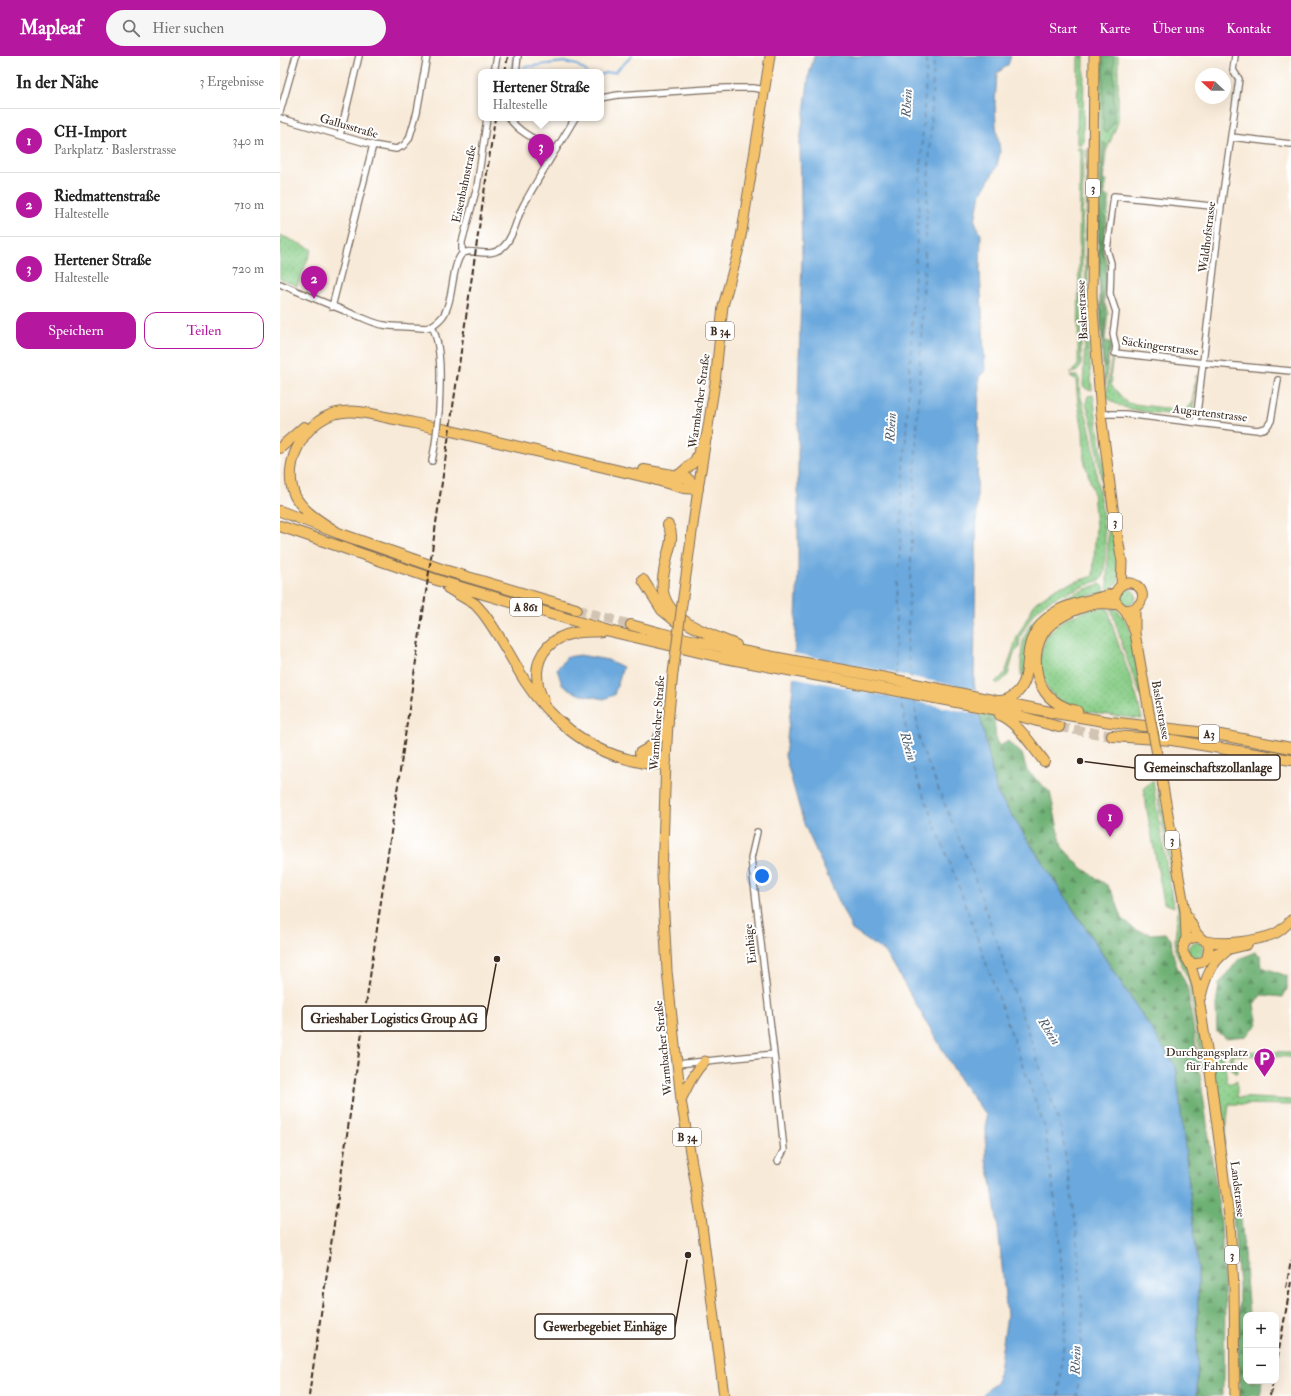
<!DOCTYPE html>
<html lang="de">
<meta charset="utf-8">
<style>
body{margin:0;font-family:"IM FELL Double Pica",serif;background:#f6f6f6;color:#222}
.controls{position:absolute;right:12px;bottom:12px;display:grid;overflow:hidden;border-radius:8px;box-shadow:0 4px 16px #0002}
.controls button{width:36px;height:36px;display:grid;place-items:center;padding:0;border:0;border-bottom:1px solid #e0e0e0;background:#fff;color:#222;font:20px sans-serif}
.compass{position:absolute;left:915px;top:12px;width:36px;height:36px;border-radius:50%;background:#fff;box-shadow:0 4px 16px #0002;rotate:292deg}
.you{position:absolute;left:482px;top:820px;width:14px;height:14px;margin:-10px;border:3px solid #fff;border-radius:50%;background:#1a73e8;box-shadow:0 0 0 6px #1a73e833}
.badge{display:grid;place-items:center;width:26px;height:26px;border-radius:50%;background:#b5179e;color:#fff;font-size:13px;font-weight:700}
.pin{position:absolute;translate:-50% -33px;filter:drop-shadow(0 1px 2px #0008)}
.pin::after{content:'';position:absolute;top:21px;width:14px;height:12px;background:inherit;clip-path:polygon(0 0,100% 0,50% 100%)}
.popup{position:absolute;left:198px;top:13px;width:126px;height:52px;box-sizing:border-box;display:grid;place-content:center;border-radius:8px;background:#fff;filter:drop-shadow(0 1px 3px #0005);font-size:13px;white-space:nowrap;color:#767676}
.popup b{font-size:15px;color:#222}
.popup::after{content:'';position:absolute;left:50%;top:100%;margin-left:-8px;border:8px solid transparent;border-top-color:#fff}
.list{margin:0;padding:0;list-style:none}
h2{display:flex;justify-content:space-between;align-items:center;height:52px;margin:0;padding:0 16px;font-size:17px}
h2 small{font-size:13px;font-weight:400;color:#767676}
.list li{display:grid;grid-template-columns:26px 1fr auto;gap:12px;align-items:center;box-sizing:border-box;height:64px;padding:0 16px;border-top:1px solid #e0e0e0}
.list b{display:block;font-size:15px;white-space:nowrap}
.list p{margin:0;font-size:13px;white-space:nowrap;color:#767676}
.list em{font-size:13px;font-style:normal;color:#767676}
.actions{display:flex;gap:8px;padding:12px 16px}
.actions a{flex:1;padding:9px 0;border:1px solid #b5179e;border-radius:12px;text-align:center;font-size:14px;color:#b5179e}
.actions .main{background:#b5179e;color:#fff}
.icon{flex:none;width:22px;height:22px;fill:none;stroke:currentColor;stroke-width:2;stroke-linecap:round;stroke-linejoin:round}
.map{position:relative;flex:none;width:1011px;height:1340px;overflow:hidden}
header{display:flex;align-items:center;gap:24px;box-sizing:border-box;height:56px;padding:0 20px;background:#b5179e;color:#fff}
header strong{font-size:19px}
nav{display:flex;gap:22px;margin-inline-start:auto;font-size:14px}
.search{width:280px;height:36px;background:#f6f6f6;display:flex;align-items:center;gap:10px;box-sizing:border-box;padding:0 14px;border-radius:22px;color:#767676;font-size:15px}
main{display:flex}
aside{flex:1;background:#fff}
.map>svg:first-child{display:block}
</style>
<header>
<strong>Mapleaf</strong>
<div class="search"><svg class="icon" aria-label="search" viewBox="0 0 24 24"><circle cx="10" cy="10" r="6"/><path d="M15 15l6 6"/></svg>Hier suchen</div>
<nav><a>Start</a><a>Karte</a><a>Über uns</a><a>Kontakt</a></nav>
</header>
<main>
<aside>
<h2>In der Nähe<small>3 Ergebnisse</small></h2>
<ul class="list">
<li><span class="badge">1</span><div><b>CH-Import</b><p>Parkplatz · Baslerstrasse</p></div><em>340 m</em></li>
<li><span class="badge">2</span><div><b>Riedmattenstraße</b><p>Haltestelle</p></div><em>710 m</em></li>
<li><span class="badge">3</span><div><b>Hertener Straße</b><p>Haltestelle</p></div><em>720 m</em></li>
</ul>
<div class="actions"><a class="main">Speichern</a><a>Teilen</a></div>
</aside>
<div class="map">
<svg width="1011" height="1340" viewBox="0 0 1011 1340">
<defs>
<pattern id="green-dots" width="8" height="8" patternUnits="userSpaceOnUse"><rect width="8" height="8" fill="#89ce88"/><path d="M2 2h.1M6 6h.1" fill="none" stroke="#77b175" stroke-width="1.8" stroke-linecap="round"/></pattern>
<pattern id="forest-firs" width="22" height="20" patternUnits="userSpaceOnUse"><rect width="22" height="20" fill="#6eb174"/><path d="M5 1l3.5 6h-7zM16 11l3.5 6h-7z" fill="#5c905f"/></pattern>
</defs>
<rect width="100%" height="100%" fill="#fff"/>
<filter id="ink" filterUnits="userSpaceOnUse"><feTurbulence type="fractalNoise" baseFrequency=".025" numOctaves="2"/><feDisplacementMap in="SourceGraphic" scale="8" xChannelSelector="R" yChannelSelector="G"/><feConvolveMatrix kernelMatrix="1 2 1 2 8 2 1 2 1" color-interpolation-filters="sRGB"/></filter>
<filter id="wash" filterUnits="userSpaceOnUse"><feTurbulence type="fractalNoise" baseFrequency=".012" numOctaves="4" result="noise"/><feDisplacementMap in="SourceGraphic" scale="16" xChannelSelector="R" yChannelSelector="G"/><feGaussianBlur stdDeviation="0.9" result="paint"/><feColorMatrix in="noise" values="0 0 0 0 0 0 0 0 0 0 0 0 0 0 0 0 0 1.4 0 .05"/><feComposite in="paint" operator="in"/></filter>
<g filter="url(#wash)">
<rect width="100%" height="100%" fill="#f8ead8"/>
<!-- green -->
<path fill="url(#green-dots)" stroke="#627c53" d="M798,0h6l-1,86 -2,2h-4z
M820,0h18v66l-12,30 -3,29h4l-3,15 6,1 -7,54 5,13 -4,37 4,12 -3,28 7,1 -1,8 -2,4 -4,33 -4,-40h1l-4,-87z
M796,91l6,1 1,2 -2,214c-2,7 -4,8 -11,9l8,-8 2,-213z
M808,93v193l4,48h-4l-5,-4 2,-46 2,-190z
M0,179l32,14 -15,37 -17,-7z
M832,299l1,1 -3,21 2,1 -1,7 16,18 59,8 1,-3 5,-4 4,-29 1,1 -4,33 -4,4 -7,2c-19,-2 -69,-2 -77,-22l2,-2z
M790,320h7l2,3c0,19 7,34 11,51 4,16 5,33 7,49 5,30 12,68 6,98l-3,3 -39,15 -16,8 -12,11 -13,23 -1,11 -5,5 -6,22 -10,9 -3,-2 10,-8 12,-37 18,-34 21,-15 37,-12 3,-50 -3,-35 -9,-31 -1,-29 -5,-28 -2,-23z
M813,339l26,171 -1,16 -10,9 -1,-11 1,-44 -1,-18 -13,-87 -8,-28 2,-7z
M820,528l4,3 1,5 -40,10 -42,74h-2c0,-12 0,-23 2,-34 9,-37 46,-47 77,-58z
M840 541a8 8 0 1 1 16 0a8 8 0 1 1-16 0Z
M820,552h8c8,38 27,73 34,111 -23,-3 -67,-5 -85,-20 -23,-20 -22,-52 -1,-73 11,-10 30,-16 44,-18z
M831,552l5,1 6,6 8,14 12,70 -17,-45z
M873,724l3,25 18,102 -10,-4 -20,-109 1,-1 -1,-5z
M878,732h1l24,138v11l-4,13 2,8 8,9 2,7 14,95 -3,1 -13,-89 -13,-29 -1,-12 3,-30 -19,-105z
M908 894a8 8 0 1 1 16 0a8 8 0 1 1-16 0Z
M953,995l58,1v5l-58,-2 1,13 3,2v4l-6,-6 -2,-11z
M937,999l4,1 4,8 2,19h5l5,-3v17l54,3v5l-62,-1 -5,42 -12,-84 3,-5z"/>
<!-- forest -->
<path fill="url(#forest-firs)" stroke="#546e49" d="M823,0h11v66l-8,12 -3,-3z
M824,86l2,2 -2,9 -1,42 4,6 -5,50 4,14 -3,36 3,13 -2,27 6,4c0,4 -3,19 -5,23l-1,-3 -5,-105 3,-115z
M699,655l15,5 2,25 4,5 8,-5 14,13 5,17 23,21 12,55 19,20 27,19 8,15 6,17 13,12 16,4 14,-1 6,6c1,9 2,17 5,25 4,10 10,17 12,27l33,230 4,80 -1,80 -1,3v12h-26l1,-129 -22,-200 -179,-275z
M975,896l6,4 1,11 25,9v13l-4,8 -22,-2 -7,10 4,19 -12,12 -20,2 -9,-6 -1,-26 3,-22 20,-25z
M951,1137l10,24 8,98h-3v66h17l-3,15h-20l-2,-39 1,-72z"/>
<!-- water -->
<path fill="#6ba8dd" stroke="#53697e" d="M534,0h197l-3,9 -11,8 -2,31 1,21 4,26 -3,15 -17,29 -5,26 6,14 -1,36 5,100 -6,6 -5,305 5,29 18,82 179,274 22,200 -1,129h-214l1,-3 13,-11 10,-66 -9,-89 -8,-53 -4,-14v-45l-24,-32 -76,-130 -34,-23 -48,-106 -19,-68 8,-69 5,-115v-174l4,-141 -2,-115 9,-67z
M300,599l28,5 15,7 -9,28 -10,4 -26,-5 -16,-9 -5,-16 10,-12z"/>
<!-- pier -->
<path fill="#f8ead8" d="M513,597l184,37 5,25 -190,-38z"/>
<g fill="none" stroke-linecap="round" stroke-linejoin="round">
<!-- stream -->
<path stroke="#6ba8dd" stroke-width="2" d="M244,11l40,-5 13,3 10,7
M232,12l2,-12
M321,19l4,-2 10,-1 17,-16"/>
<!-- ferry -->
<path stroke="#4e5c6a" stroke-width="1" stroke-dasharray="5 4" stroke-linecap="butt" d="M617,620l-3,-22 33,-598
M631,623l-4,-32 27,-591
M621,641l11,68 47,122 86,241 13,97 8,94 -7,77
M634,644l6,44 53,129 88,255 15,96 7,95 -6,77"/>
</g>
</g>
<g filter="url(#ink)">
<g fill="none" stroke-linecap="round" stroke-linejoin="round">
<!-- motorway-tunnel -->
<path stroke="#d2c4b3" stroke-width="10" stroke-dasharray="10 5" stroke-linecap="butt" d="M296,553l55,16
M779,671l53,9"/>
<defs>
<path id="minor" d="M214,16l3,-16
M236,16l2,-16
M321,42l17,-3 108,-7h27l13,2
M0,56l16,-56
M0,62l93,27 23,4 7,-3 6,-7 3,-10 5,-17 10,-56
M229,62c11,16 30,23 47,32
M60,79l19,-79
M951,81l60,7
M941,151l-107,-11 -7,54 4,13 -1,31 6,18 -3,22 3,13 -1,6 89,10 87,8
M183,197l-1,-3v-8l15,-55 10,-69
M0,228c26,11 52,22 78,32 8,3 17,8 26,9 8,2 16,1 24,2 6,0 12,1 18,1 7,-2 13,-7 17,-12 11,-16 8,-48 18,-61 8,-10 29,7 44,-10 10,-11 11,-26 18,-39 16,-30 35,-59 52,-88
M52,251l41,-162
M152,270c11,22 8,61 7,85
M821,358h24l132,16 9,-2 5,-7 7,-41
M916,366l25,-215 18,-128 -6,-9 2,-14
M152,405l3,-16
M477,776l-6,26 23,196
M397,1008l97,-10 10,96 -6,11"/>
<path id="primary" d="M814,0l-2,240 9,118 12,94 9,54 -1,23
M402,548l16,-115 17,-106 8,-77 15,-54 4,-21 28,-175
M843,553c16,4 27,-15 13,-24 -10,-6 -22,2 -21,14 1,6 6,7 9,11 5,6 8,16 11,23
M855,553v24l14,79
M393,617l-5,50 -2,38 -4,115 5,95 14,129 19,110 24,186
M883,730l22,125 1,26 -1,6
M906,858l11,20 4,4
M926,885c17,4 51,0 68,-7 7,-3 12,-8 17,-14
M927,902l11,-6 29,-7
M908,905c7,4 14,3 19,-3l2,-11c-6,-15 -27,-11 -26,5l8,14 6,20 10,64 23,174 4,62 1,110
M921,941c4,-18 10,-34 25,-45
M401,1044c7,-14 13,-28 24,-39"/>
<path id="motorway" d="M0,392l24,-21
M364,414l34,6 17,-15 13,-28
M398,420l9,2 11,11
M0,455l58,22 106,37 132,39
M388,469c6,11 2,21 -1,32 -2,11 -6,23 -4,34 5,31 47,43 73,54
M0,470l163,56 166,49 111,26 278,53 61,17
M58,477c-15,-10 -34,-20 -43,-37 -15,-33 12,-81 48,-84 14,-2 28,2 42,5 21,4 41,9 62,13 68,16 135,32 203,48l34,10 14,1
M363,524l19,30 15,12
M168,532l27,16 8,9c16,21 28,45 42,68 24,37 62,69 106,79 12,2 23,8 35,1l-6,-5 -20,-3
M351,569l29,8 71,16 160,30 164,34 55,9 105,12 76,14
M264,644c-6,-8 -7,-17 -7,-27 1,-21 16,-36 37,-40 9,-2 19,-1 28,-2
M719,645c5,0 10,-2 14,-5 21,-14 10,-42 21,-61 19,-34 50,-31 82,-42
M797,655c-28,-6 -43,-26 -41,-55 1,-10 4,-20 11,-28 12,-13 38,-24 55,-25 5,0 10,1 15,1
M720,659c19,9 31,30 44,46
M832,680l60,4 119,20
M360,697c15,-7 19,-17 28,-30"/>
</defs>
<!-- minor casing -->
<use href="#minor" stroke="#7d6d5f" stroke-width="8"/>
<!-- primary casing -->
<use href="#primary" stroke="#7d6d5f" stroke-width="11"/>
<!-- motorway casing -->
<use href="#motorway" stroke="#7d6d5f" stroke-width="12"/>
<!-- minor -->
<use href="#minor" stroke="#fff" stroke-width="5.5"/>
<!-- primary -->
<use href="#primary" stroke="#f4c26a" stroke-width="9"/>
<!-- motorway -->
<use href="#motorway" stroke="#f4c26a" stroke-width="10"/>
<!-- rail -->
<path stroke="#3b2a1e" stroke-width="2" stroke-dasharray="6 3" stroke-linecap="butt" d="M225,16l3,-16
M1006,1232l5,-27
M996,1311l15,-85
M29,1340l186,-1278
M990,1340l3,-15"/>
<defs>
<path id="minor-bridge" d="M155,389l4,-34"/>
<path id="primary-bridge" d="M393,617l9,-69
M869,656l14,74"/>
</defs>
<!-- minor-bridge casing -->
<use href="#minor-bridge" stroke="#7d6d5f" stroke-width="8" stroke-linecap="butt"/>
<!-- primary-bridge casing -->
<use href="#primary-bridge" stroke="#7d6d5f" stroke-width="11" stroke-linecap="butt"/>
<!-- minor-bridge -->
<use href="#minor-bridge" stroke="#fff" stroke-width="5.5"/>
<!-- primary-bridge -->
<use href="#primary-bridge" stroke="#f4c26a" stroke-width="9"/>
</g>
</g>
<!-- icons -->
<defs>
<symbol id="parking-pin" viewBox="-11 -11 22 30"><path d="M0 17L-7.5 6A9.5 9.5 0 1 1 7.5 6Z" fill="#b5179e" stroke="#fff"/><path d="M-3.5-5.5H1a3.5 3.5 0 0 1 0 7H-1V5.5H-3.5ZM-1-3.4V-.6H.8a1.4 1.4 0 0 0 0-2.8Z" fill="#fff"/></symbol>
</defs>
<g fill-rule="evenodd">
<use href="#parking-pin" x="972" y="990" width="25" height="34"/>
</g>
<g text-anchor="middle" stroke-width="4" stroke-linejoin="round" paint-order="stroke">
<!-- shield labels -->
<g fill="#fff" stroke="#766a62" stroke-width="1">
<rect x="806" y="123" width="14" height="18" rx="3"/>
<rect x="426" y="266" width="28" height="18" rx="3"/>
<rect x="828" y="457" width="14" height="18" rx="3"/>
<rect x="230" y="542" width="32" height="18" rx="3"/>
<rect x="919" y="669" width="20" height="18" rx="3"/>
<rect x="885" y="775" width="14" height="18" rx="3"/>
<rect x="393" y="1072" width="28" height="18" rx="3"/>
<rect x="945" y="1190" width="14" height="18" rx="3"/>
</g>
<g font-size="11" font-weight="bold" fill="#3b2a1e">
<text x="813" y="136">3</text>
<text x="440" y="279">B 34</text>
<text x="835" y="470">3</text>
<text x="246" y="555">A 861</text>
<text x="929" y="682">A3</text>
<text x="892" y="788">3</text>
<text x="407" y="1085">B 34</text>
<text x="952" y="1203">3</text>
</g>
<!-- street labels -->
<g font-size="12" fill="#3b2a1e" stroke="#fff">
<text transform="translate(69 70) rotate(16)" y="4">Gallusstraße</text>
<text transform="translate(184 128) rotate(-78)" y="4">Eisenbahnstraße</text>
<text transform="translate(927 181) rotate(-83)" y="4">Waldhofstrasse</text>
<text transform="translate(802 254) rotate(-93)" y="4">Baslerstrasse</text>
<text transform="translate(880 290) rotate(8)" y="4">Säckingerstrasse</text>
<text transform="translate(419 345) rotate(-82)" y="4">Warmbacher Straße</text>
<text transform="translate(930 357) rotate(7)" y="4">Augartenstrasse</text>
<text transform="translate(881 654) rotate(80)" y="4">Baslerstrasse</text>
<text transform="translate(377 667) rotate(-86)" y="4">Warmbacher Straße</text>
<text transform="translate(470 888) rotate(-97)" y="4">Einhäge</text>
<text transform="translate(383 992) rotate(-96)" y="4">Warmbacher Straße</text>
<text transform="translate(958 1133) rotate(83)" y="4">Landstrasse</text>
</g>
<!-- poi labels -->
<g font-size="12" fill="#3b2a1e" stroke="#fff" text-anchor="end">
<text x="968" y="1000">Durchgangsplatz<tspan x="968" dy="14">für Fahrende</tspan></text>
</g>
<!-- water labels -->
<g font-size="13" font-style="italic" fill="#4e5c6a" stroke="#fff">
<text transform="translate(626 47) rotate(-87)" y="5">Rhein</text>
<text transform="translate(610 371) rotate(-87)" y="5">Rhein</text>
<text transform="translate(629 690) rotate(74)" y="5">Rhein</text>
<text transform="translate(770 975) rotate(58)" y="5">Rhein</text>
<text transform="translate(795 1304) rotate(-88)" y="5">Rhein</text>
</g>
</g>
<!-- callouts -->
<path fill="none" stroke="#3b2a1e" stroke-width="1.5" d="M800 705L855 712M217 903L206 962M408 1199L395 1271"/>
<g fill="#3b2a1e" stroke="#fff" stroke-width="1.5">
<circle cx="800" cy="705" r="4"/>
<circle cx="217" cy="903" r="4"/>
<circle cx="408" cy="1199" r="4"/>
</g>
<g fill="#fff" stroke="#3b2a1e" stroke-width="1.5">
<rect x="855" y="699" width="145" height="25" rx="4"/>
<rect x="22" y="950" width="184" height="25" rx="4"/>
<rect x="255" y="1258" width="140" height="25" rx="4"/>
</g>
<g font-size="13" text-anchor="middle" font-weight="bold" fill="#3b2a1e">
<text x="928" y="716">Gemeinschaftszollanlage</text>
<text x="114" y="967">Grieshaber Logistics Group AG</text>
<text x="325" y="1275">Gewerbegebiet Einhäge</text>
</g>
</svg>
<div class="controls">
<button>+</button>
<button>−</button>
</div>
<svg class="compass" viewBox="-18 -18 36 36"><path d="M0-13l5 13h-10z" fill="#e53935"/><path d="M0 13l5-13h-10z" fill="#767676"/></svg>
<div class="you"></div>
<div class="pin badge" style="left:830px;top:781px">1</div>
<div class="pin badge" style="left:34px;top:243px">2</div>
<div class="pin badge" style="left:261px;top:111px">3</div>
<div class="popup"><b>Hertener Straße</b>Haltestelle</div>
</div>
</main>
